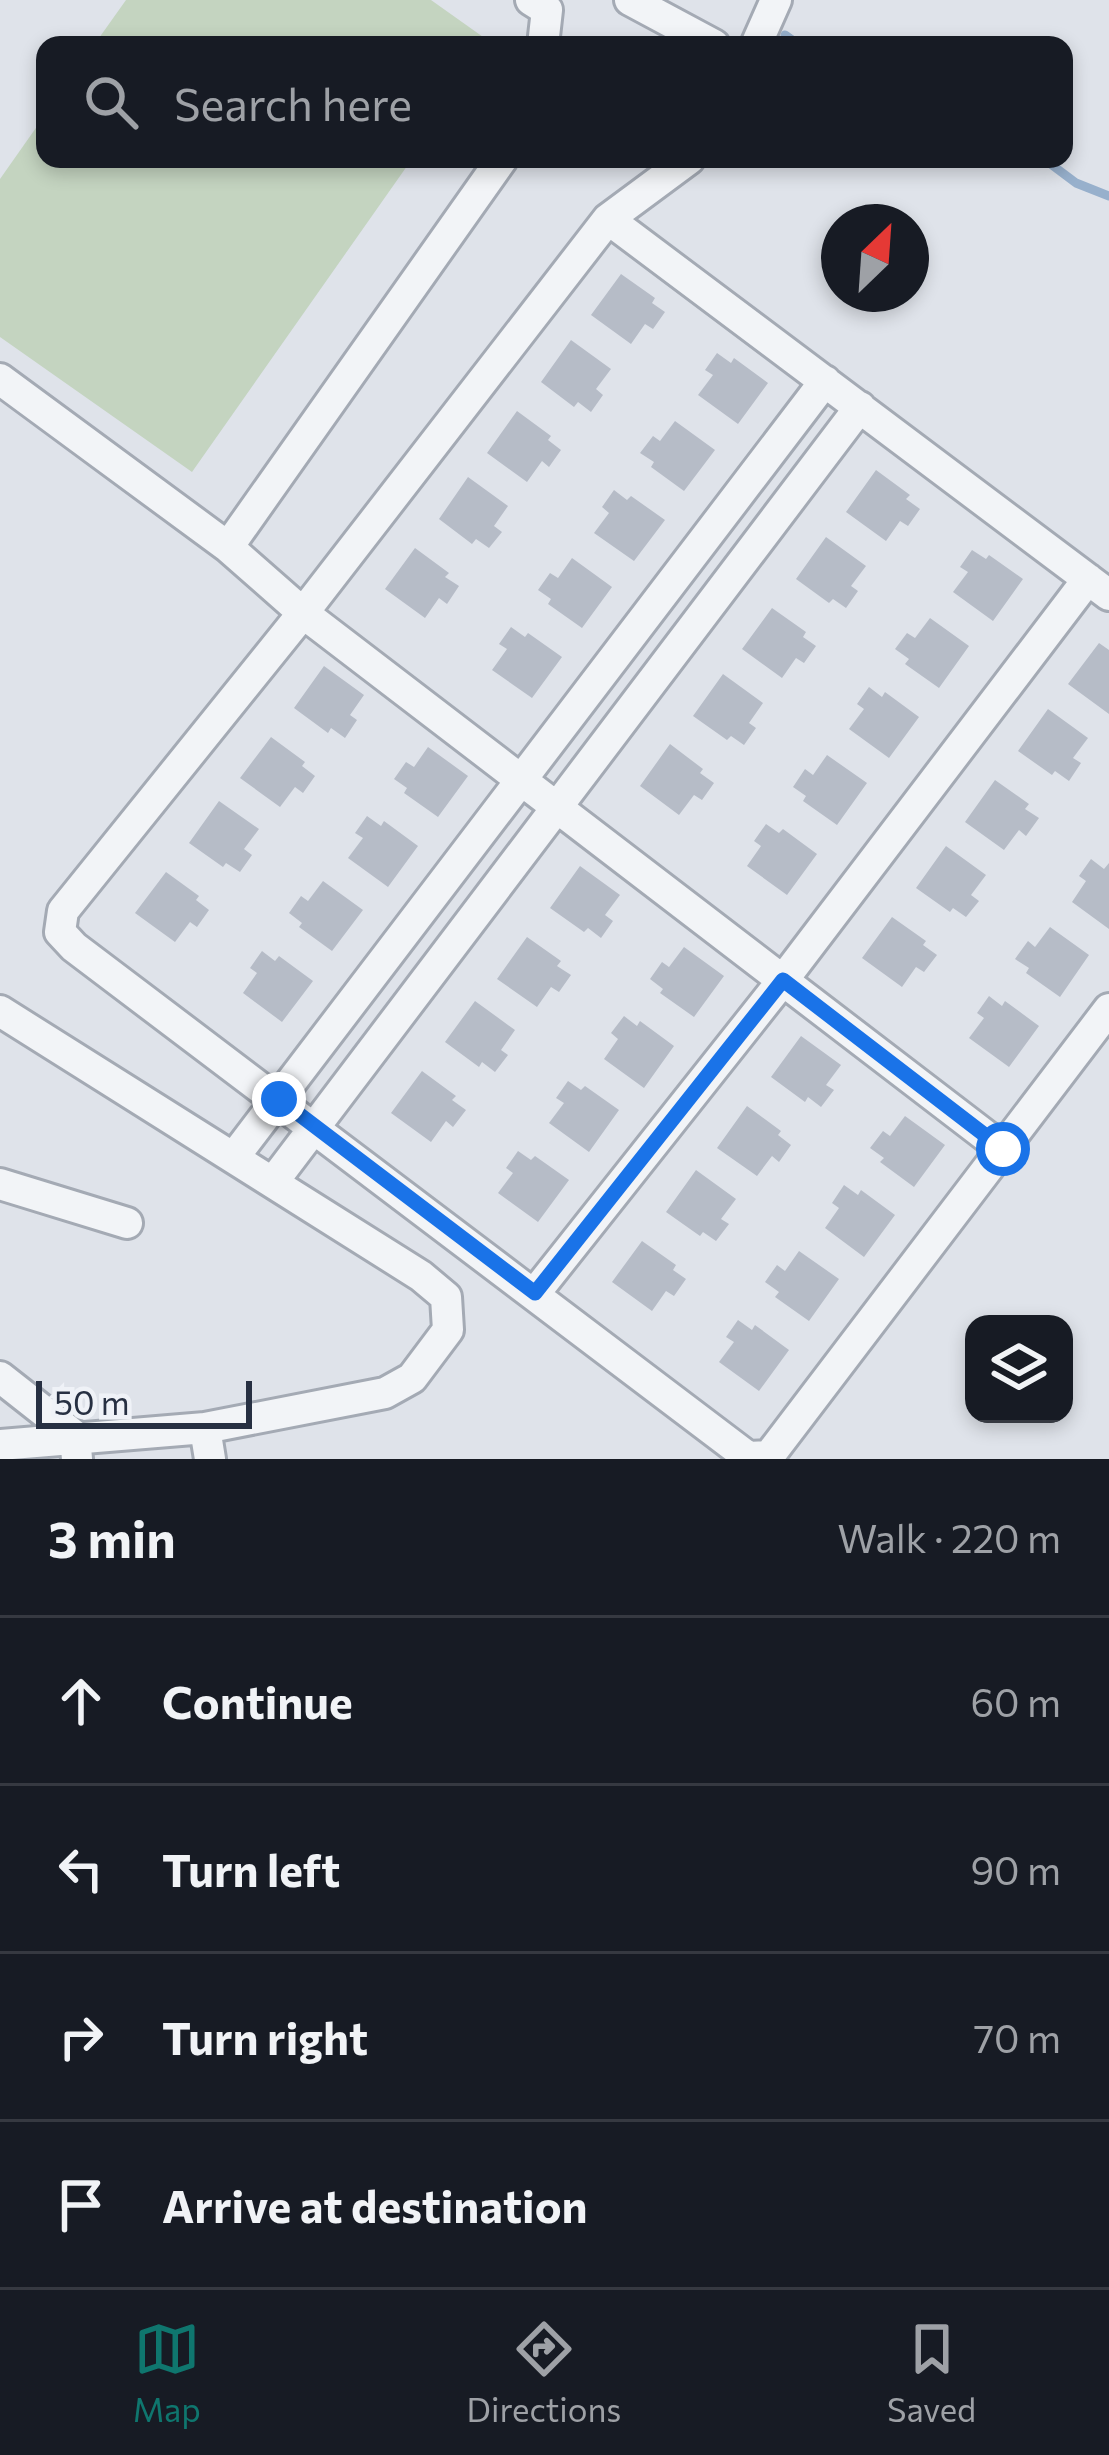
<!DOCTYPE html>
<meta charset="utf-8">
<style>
body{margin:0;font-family:Commissioner,sans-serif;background:#20242c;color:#f1f3f6}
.controls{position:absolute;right:36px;bottom:36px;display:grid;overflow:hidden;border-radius:24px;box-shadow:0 6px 18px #0003}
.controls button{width:108px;height:108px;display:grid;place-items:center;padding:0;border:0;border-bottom:3px solid #363941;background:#171b24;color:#f1f3f6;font:60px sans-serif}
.compass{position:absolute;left:821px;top:204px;width:108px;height:108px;border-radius:50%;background:#171b24;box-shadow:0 6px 18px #0003;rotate:25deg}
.scale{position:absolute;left:36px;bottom:30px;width:216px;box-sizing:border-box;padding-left:12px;border:6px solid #273042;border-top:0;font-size:33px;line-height:42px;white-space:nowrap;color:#273042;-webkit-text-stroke:9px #eff2f7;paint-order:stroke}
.stop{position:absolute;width:36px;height:36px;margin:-27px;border:9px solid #1a73e8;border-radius:50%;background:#fff}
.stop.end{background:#1a73e8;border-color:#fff;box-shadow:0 3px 12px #0008}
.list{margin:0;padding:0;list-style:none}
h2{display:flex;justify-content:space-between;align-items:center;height:156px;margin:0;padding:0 48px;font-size:51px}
h2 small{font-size:39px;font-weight:400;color:#9ea1a6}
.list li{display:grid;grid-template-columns:78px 1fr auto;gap:36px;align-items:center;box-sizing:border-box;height:168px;padding:0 48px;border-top:3px solid #363941}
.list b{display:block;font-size:45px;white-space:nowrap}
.list em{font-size:39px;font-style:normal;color:#9ea1a6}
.icon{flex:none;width:66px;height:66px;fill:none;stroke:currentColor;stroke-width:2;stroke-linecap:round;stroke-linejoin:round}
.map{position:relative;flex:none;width:1109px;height:1459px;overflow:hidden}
.search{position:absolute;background:#171b24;box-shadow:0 6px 18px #0003;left:36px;right:36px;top:36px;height:132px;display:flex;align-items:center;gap:30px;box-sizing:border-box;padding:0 42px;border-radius:24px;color:#9ea1a6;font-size:45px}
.sheet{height:828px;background:#171b24}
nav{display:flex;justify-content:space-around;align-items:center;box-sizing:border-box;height:168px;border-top:3px solid #363941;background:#171b24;font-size:33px;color:#9ea1a6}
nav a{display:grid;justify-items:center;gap:6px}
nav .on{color:#0f766e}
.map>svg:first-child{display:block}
</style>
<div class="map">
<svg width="1109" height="1459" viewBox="0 0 1109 1459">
<rect width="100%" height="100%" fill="#dfe3ea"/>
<!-- green -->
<path fill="#c4d4c0" d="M126,0h305l62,44 -399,1z
M45,115v44h367l-220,313 -192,-135v-158z"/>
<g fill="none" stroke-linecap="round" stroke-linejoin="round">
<!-- stream -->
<path stroke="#97b0cc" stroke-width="9" d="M785,35l14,10
M1044,159l32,24 33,13"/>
</g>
<!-- building -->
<path fill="#b6bcc7" d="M621,274l34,24 -3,5 13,9 -12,17 -8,-5 -14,20 -40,-29z
M571,340l40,29 -15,20 7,6 -12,17 -13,-10 -4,5 -33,-25z
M717,353l14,10 3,-5 34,25 -30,41 -40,-29 15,-20 -8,-5z
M517,411l34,25 -3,4 13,10 -12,17 -7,-6 -15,21 -40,-29z
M675,421l40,29 -31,41 -33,-24 3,-5 -14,-9 13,-17 7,5z
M876,470l34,25 -4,4 14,10 -12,17 -8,-5 -14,20 -40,-29z
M468,477l40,29 -14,20 8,6 -13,16 -13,-9 -4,5 -33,-25z
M614,490l13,10 4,-4 34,24 -31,41 -40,-28 15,-20 -7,-6z
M826,537l40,29 -15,20 7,5 -12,17 -13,-9 -4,4 -33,-24z
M415,548l34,25 -4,4 14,9 -12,18 -8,-6 -14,20 -40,-29z
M972,550l14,9 3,-4 34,24 -30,42 -40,-29 15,-20 -8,-5z
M572,558l40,29 -30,41 -34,-24 3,-5 -13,-9 12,-17 8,5z
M772,608l34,24 -3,5 13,9 -12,17 -8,-5 -14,20 -40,-29z
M930,618l39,28 -30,42 -34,-24 4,-5 -14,-10 12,-16 8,5z
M511,627l14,10 3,-4 34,24 -30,41 -40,-28 15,-21 -8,-5z
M1099,643l10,7v64l-41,-30z
M324,666l40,29 -14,20 7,5 -12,18 -14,-10 -3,5 -34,-25z
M723,674l40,29 -14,20 7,5 -12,17 -13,-9 -4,4 -34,-24z
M869,687l13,10 3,-5 34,25 -30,41 -40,-29 15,-20 -7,-5z
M1048,709l40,29 -15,20 8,5 -12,18 -14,-10 -3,4 -34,-24z
M271,737l34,25 -3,4 13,10 -12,17 -8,-6 -15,20 -40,-29z
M670,744l33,25 -3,4 14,10 -12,17 -8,-5 -15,20 -39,-29z
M428,747l40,29 -30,41 -34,-24 3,-5 -13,-9 12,-17 8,5z
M827,755l40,28 -30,42 -34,-24 3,-5 -13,-9 12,-18 8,6z
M995,780l34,24 -4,5 14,9 -13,18 -7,-6 -15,20 -39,-28z
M219,801l40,28 -15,20 8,6 -12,17 -14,-9 -3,4 -34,-24z
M367,816l14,10 3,-5 34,25 -30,41 -40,-29 15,-20 -8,-5z
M766,824l13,9 4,-4 34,25 -30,41 -40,-29 14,-20 -7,-5z
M946,846l40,29 -15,20 8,6 -13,16 -13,-9 -3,4 -34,-24z
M1091,859l13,10 5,-6v66l-37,-27 14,-21 -7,-5z
M580,866l40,29 -15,20 8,6 -12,17 -13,-10 -4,4 -34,-24z
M166,872l33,24 -3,4 13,10 -12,17 -7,-5 -15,20 -40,-29z
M323,881l40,29 -31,41 -33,-24 3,-4 -13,-10 12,-17 7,5z
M892,917l34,24 -3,4 14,10 -13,17 -8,-5 -14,20 -40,-29z
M1050,927l39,28 -29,42 -34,-24 3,-5 -14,-9 13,-18 7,6z
M527,937l34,24 -4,5 14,9 -12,17 -8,-5 -14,20 -40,-28z
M684,947l40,29 -30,41 -34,-24 3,-4 -13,-10 12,-17 7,5z
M262,951l13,10 4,-5 34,25 -31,41 -39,-29 14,-20 -7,-5z
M989,996l13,10 3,-5 34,25 -30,41 -40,-29 15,-20 -7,-5z
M475,1001l40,29 -14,20 7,5 -13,17 -13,-10 -3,5 -34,-25z
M624,1016l13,10 3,-5 34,25 -30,42 -40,-29 14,-20 -7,-6z
M801,1036l40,29 -15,20 8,5 -13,17 -13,-10 -3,5 -34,-25z
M422,1071l34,25 -4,4 14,10 -13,17 -7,-6 -15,21 -40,-29z
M568,1081l13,9 4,-4 34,24 -30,42 -40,-29 15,-20 -8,-5z
M747,1106l34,25 -3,4 13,10 -12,17 -7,-6 -15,20 -40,-28z
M905,1116l40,29 -31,42 -34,-25 4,-4 -14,-10 13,-17 7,5z
M518,1151l13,9 4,-4 34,24 -31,42 -40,-29 15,-20 -7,-5z
M696,1170l40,29 -15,20 8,5 -13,17 -13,-9 -3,4 -34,-24z
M844,1185l14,10 3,-5 34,25 -31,42 -39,-29 14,-20 -7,-5z
M642,1241l34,24 -3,5 13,9 -12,17 -8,-5 -14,20 -40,-29z
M799,1251l40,28 -30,42 -34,-24 4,-5 -14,-10 12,-17 8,6z
M738,1320l14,10 3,-5 34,25 -30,41 -40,-29 15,-20 -8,-5z"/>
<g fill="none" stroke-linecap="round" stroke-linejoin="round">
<defs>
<path id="minor" d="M531,0l16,10 -4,35
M630,0l84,45
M756,45l20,-45
M689,159l-81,60 -305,394 -240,298 -3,21 14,15 674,510 21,-1 340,-447
M608,219l501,376
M0,379l228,168 75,66 700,536
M228,547l274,-388
M0,1011l421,265 25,21 2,33 -36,48 -27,15 -180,35 -205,17
M234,1157l591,-776
M273,1182l587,-775
M0,1184l127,39
M535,1293l248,-313 305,-401
M0,1377l75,59 2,23
M205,1428l5,31"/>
</defs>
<!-- minor casing -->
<use href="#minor" stroke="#a4aab4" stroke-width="36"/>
<!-- minor -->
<use href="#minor" stroke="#f2f4f7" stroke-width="30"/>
</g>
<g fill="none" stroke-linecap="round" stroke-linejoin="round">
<!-- route -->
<path stroke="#1a73e8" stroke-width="15" d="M279,1099l256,194 248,-313 220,169"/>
</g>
</svg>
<div class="controls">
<button><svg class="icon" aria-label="layers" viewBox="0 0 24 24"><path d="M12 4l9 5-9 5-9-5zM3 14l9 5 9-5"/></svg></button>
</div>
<svg class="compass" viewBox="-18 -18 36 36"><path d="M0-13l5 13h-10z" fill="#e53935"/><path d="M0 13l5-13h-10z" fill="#9ea1a6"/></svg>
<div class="scale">50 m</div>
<div class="stop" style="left:1003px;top:1149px"></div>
<div class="stop end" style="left:279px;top:1099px"></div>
<div class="search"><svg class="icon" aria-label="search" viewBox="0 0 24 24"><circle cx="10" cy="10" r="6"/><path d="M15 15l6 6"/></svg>Search here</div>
</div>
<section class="sheet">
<h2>3 min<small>Walk · 220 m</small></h2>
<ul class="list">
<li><svg class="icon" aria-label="ahead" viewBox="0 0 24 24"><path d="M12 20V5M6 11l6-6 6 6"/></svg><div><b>Continue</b></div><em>60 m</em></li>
<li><svg class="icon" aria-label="left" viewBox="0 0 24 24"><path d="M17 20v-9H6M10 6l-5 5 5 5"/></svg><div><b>Turn left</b></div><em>90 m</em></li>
<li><svg class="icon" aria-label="right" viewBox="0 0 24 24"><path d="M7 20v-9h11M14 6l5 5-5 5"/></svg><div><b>Turn right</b></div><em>70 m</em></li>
<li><svg class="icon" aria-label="arrive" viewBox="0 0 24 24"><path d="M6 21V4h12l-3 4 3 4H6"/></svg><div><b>Arrive at destination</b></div></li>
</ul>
</section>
<nav>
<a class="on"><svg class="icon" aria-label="map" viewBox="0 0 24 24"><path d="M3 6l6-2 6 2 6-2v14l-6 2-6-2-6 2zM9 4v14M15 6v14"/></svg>Map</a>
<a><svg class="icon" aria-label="directions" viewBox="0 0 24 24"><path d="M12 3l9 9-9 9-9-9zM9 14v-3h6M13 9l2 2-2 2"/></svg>Directions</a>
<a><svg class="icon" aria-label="saved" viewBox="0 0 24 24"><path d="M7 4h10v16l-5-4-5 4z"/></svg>Saved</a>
</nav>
